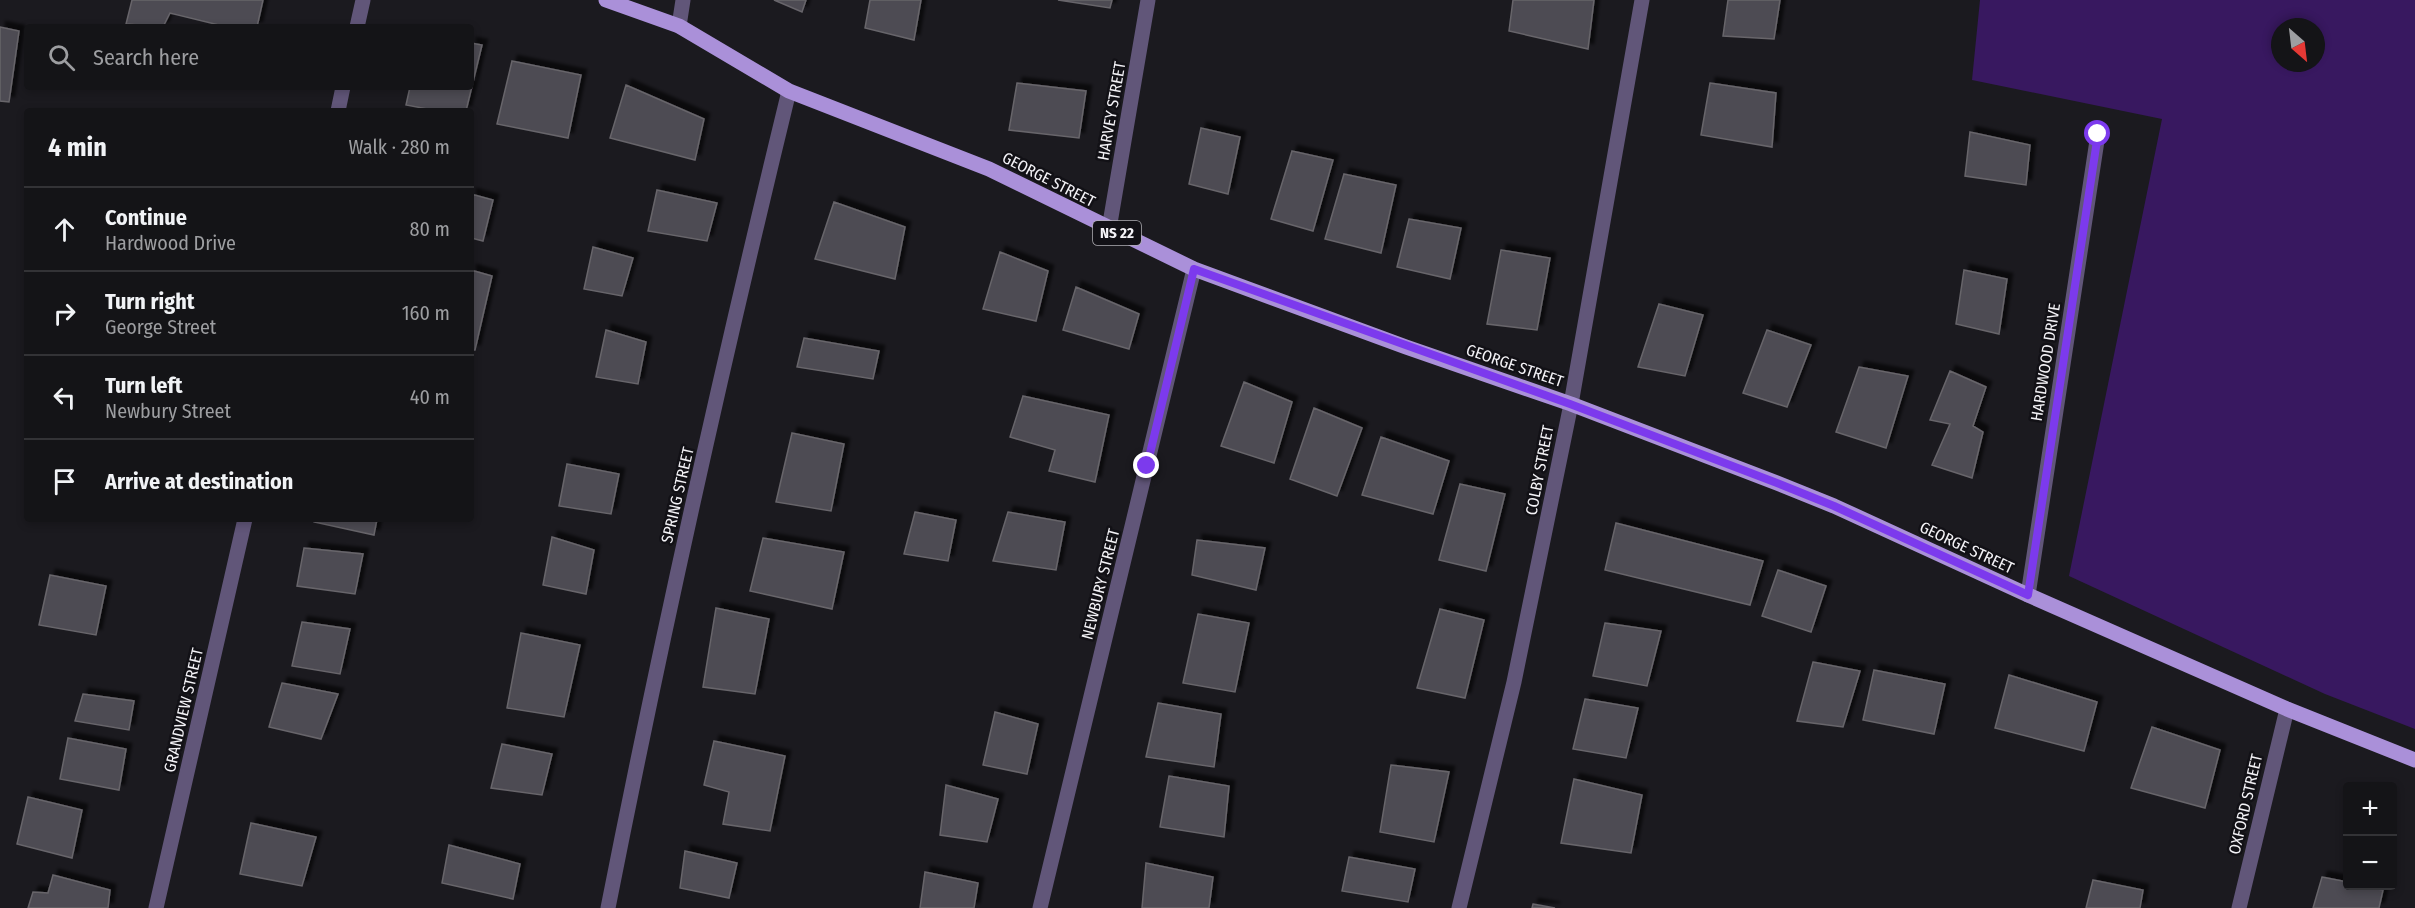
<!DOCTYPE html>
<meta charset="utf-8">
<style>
body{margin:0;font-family:"Fira Sans Condensed",sans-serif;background:#212124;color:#f1f3f6}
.controls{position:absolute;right:18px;bottom:18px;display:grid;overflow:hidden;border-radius:6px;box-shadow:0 3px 9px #0003}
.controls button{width:54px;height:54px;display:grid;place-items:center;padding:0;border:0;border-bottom:2px solid #333336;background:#141417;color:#f1f3f6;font:30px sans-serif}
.compass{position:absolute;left:2271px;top:18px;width:54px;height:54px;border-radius:50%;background:#141417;box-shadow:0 3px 9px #0003;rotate:152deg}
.stop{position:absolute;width:18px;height:18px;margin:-14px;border:4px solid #7c3aed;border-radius:50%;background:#fff}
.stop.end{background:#7c3aed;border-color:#fff;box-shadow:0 2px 6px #0008}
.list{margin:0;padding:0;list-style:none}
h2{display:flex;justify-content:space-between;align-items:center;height:78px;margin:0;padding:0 24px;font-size:26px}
h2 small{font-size:20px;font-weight:400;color:#9d9ea1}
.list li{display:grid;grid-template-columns:39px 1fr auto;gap:18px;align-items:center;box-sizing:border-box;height:84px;padding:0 24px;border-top:2px solid #333336}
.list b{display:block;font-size:22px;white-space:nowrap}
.list p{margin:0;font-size:20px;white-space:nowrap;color:#9d9ea1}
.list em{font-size:20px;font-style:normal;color:#9d9ea1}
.icon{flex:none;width:33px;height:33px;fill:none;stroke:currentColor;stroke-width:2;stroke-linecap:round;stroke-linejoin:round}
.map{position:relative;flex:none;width:2415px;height:908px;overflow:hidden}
.search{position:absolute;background:#141417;box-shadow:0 3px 9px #0003;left:24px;top:24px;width:450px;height:66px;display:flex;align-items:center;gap:15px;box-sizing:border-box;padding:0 21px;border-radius:6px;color:#9d9ea1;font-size:22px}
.panel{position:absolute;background:#141417;box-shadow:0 3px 9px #0003;left:24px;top:108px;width:450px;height:414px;border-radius:6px}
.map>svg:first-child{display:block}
</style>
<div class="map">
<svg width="2415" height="908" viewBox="0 0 2415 908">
<defs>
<filter id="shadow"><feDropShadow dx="5.5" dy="-5.5" stdDeviation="1.5" flood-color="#0009"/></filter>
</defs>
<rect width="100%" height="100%" fill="#1b1a1f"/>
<!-- green -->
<path fill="#381860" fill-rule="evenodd" d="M1980,0h435v729l-90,-35 -256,-118 93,-457 -190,-39zM2280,27h36v36h-36z"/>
<!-- building -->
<path fill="#4e4c52" stroke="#67656b" stroke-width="1.5" filter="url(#shadow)" d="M132,0h131l-6,27h-30l-57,-14 -7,14 -37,-3z
M774,0h32l-4,12z
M870,0h51l-7,40 -49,-12z
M1058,0h54l-2,8z
M1513,0h81l-6,49 -79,-18z
M1728,0h52l-6,39 -51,-3z
M0,27l19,4 -10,71 -9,-1z
M471,43l11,2 -16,66h-28l-32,-6 4,-18h61z
M512,61l69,14 -13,63 -71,-14z
M1017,83l69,8 -7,47 -70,-8z
M1710,83l66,10 -4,54 -71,-12z
M626,85l78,34 -9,41 -85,-22z
M1201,128l39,9 -12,57 -39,-10z
M1970,132l60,13 -4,40 -61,-9z
M1292,151l41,9 -20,71 -42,-12z
M1344,174l52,11 -15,68 -56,-14z
M657,190l60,13 -10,38 -59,-10z
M471,194l22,6 -10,41 -12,-3z
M834,202l71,25 -10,52 -80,-20z
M1409,219l52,9 -11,51 -53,-12z
M593,247l40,11 -11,38 -38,-7z
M1501,250l49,8 -13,72 -50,-6z
M1000,252l48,19 -12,50 -53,-12z
M471,270l21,6 -17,74h-4z
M1964,270l43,9 -8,55 -43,-10z
M1076,287l63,27 -10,35 -66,-19z
M1659,304l44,11 -18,61 -47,-9z
M606,330l40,12 -8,42 -42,-7z
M1767,330l44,15 -24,62 -44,-14z
M804,338l75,13 -6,28 -76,-12z
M1859,367l49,9 -22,72 -50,-16z
M1950,371l36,16 -13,39 10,6 -11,46 -40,-13 18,-41 -20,-4z
M1244,382l48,20 -18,61 -53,-17z
M1023,396l86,19 -14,67 -46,-11 6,-21 -45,-13z
M1314,408l48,20 -25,68 -47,-17z
M792,433l52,11 -13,67 -55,-9z
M1381,437l68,24 -16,53 -71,-19z
M567,464l52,10 -8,40 -52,-8z
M1460,484l45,10 -19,77 -47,-11z
M915,512l41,8 -8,41 -44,-7z
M1008,512l57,10 -9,48 -63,-9z
M314,519h63l-3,16 -60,-13z
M1616,523l147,38 -13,44 -145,-35z
M552,537l42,13 -8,44 -43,-9z
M763,538l81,14 -12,57 -82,-18z
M1197,540l68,8 -9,42 -64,-15z
M304,548l59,6 -8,40 -58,-8z
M1778,570l48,16 -15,46 -49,-16z
M50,575l56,11 -10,49 -57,-10z
M716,608l53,11 -14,75 -52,-7z
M1440,609l44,11 -19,78 -48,-10z
M1198,614l51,9 -14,69 -52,-9z
M302,622l48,7 -10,45 -48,-8z
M1605,623l56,8 -14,55 -54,-10z
M521,633l59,12 -16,72 -57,-9z
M1813,662l47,9 -17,56 -46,-6z
M1874,670l71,14 -11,50 -71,-14z
M2009,675l88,27 -13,49 -89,-23z
M282,683l56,11 -17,45 -52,-12z
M83,694l51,7 -5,29 -54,-9z
M1585,699l53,9 -12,50 -53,-9z
M1158,703l63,11 -7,53 -68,-10z
M995,712l43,12 -11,50 -44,-9z
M2152,727l68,23 -15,58 -74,-20z
M68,738l58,11 -7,41 -59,-11z
M714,741l71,15 -15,75 -47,-7 6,-32 -25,-7z
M502,744l50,10 -10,41 -51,-7z
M1391,765l58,7 -15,70 -54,-10z
M1169,776l60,10 -5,51 -64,-10z
M1574,779l68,16 -11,58 -70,-10z
M946,785l52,14 -11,43 -47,-7z
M28,797l54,13 -10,48 -55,-14z
M251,823l65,14 -14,49 -62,-12z
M449,845l71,19 -7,35 -71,-16z
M685,851l52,12 -8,35 -49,-10z
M1349,857l66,12 -7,33 -66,-11z
M1146,863l67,14 -4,31h-67z
M925,872l53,11 -4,25h-54z
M53,875l57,15 -2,18h-80l5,-16 15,1z
M2322,877l26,5v4h14l21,4 -4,18h-66z
M2093,880l50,10 -3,18h-54z
M1533,904l22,4h-23z"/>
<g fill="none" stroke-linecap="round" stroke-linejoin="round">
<!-- minor -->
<path stroke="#615679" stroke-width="15" d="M679,26l4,-26
M357,27l6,-27
M338,111l5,-24
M1109,229l39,-229
M2028,595l70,-461
M156,908l89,-389
M608,908c54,-274 115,-546 181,-817
M1040,908l154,-639
M1459,908l55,-226 57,-278 71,-404
M2239,908l48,-199"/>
<!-- major -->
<path stroke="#aa90d9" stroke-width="15" d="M606,0l73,26 110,65 200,78 205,100 212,78 165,57 206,79 57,23 194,89 259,114 128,51"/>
</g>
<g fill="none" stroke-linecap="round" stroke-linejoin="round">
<!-- route -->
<path stroke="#7c3aed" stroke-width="8" d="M1147,466l47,-197 376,135 207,79 57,23 194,89 70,-461"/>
</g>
<g text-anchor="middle" stroke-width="5" stroke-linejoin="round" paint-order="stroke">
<!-- shield labels -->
<rect fill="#121116" stroke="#b0afb4" stroke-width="1.5" x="1093" y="221" width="48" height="24" rx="4.5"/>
<g font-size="15" font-weight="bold" fill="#f4f3f7">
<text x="1117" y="238">NS 22</text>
</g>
<!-- street labels -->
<g font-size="16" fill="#f4f3f7" stroke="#121116">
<text transform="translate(1111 111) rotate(-80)" y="6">HARVEY STREET</text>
<text transform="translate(1049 179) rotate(27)" y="6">GEORGE STREET</text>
<text transform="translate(2045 362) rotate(-81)" y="6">HARDWOOD DRIVE</text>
<text transform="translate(1515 365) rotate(19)" y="6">GEORGE STREET</text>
<text transform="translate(1539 470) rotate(-79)" y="6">COLBY STREET</text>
<text transform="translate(677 495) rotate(-77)" y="6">SPRING STREET</text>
<text transform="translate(1967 547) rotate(25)" y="6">GEORGE STREET</text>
<text transform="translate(1100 584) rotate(-76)" y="6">NEWBURY STREET</text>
<text transform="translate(183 710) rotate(-77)" y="6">GRANDVIEW STREET</text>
<text transform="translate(2245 804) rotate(-77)" y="6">OXFORD STREET</text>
</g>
</g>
</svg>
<div class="controls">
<button>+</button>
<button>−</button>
</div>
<svg class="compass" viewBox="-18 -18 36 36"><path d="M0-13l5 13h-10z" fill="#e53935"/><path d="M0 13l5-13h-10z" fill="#9d9ea1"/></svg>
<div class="stop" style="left:2098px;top:134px"></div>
<div class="stop end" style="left:1147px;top:466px"></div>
<div class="search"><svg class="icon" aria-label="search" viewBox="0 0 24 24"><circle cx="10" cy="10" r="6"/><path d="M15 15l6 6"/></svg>Search here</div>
<section class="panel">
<h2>4 min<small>Walk · 280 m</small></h2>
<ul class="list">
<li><svg class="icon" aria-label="ahead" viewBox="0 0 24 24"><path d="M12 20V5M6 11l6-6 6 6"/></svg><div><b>Continue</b><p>Hardwood Drive</p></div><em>80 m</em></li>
<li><svg class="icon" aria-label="right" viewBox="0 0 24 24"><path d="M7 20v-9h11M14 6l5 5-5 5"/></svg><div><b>Turn right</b><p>George Street</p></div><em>160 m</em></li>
<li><svg class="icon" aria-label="left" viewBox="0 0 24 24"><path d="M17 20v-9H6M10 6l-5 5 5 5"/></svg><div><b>Turn left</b><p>Newbury Street</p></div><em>40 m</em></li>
<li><svg class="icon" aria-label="arrive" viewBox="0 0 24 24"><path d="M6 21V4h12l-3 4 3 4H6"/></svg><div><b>Arrive at destination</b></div></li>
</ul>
</section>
</div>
